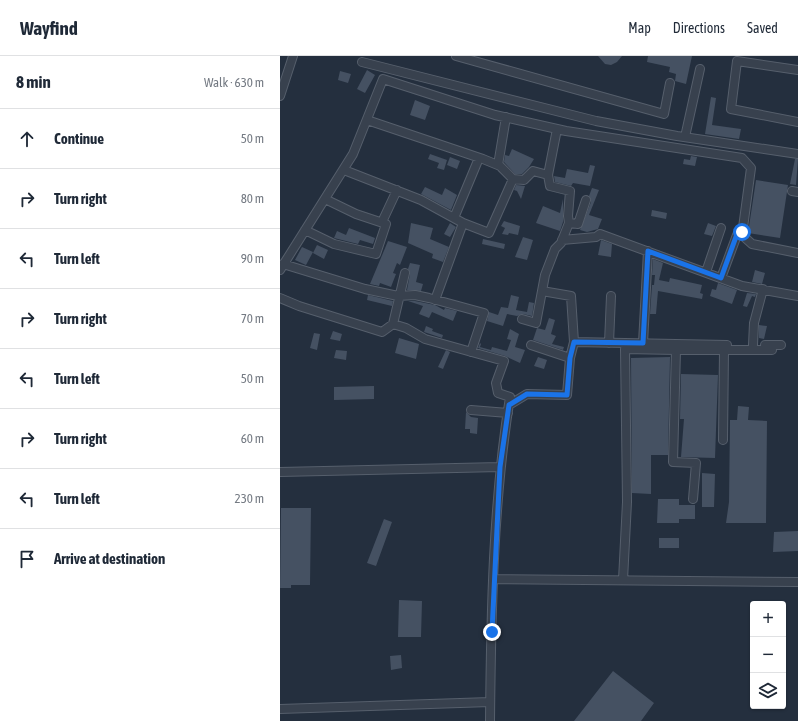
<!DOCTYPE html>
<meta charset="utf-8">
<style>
body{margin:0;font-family:"Asap Condensed",sans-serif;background:#f2f2f3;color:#1f2937}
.controls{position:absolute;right:12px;bottom:12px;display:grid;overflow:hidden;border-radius:4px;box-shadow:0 1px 3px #0004}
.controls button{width:36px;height:36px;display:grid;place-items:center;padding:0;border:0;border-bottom:1px solid #e0e1e3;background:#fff;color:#1f2937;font:20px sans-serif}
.stop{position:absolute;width:12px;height:12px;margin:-9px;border:3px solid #1a73e8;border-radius:50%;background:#fff}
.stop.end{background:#1a73e8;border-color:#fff;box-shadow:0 1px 4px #0008}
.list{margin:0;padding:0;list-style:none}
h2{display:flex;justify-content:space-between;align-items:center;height:52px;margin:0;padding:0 16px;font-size:17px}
h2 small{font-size:13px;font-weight:400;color:#747a83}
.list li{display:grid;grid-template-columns:26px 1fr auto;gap:12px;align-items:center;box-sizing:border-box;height:60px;padding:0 16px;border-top:1px solid #e0e1e3}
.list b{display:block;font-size:15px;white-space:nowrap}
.list em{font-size:13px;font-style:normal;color:#747a83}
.icon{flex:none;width:22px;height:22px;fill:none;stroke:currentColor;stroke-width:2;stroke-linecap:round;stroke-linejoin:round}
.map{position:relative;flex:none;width:518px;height:665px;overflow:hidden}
header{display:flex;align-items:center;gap:24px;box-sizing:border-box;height:56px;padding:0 20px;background:#fff;border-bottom:1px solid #e0e1e3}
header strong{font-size:19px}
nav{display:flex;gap:22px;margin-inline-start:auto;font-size:14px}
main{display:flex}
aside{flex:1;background:#fff}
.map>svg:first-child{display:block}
</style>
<header>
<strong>Wayfind</strong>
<nav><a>Map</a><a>Directions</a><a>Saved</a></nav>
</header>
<main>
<aside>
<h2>8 min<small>Walk · 630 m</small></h2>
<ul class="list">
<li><svg class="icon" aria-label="ahead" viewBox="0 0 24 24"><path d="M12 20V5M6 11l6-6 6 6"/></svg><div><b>Continue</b></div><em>50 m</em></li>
<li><svg class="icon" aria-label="right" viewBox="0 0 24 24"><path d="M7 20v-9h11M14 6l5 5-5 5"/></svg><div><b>Turn right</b></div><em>80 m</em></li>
<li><svg class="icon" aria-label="left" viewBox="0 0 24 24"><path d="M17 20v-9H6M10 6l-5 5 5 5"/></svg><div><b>Turn left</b></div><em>90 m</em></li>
<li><svg class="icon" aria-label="right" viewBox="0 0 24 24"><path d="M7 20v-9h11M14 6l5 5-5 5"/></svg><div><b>Turn right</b></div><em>70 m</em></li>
<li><svg class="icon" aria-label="left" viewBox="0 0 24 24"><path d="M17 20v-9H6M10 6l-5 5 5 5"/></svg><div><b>Turn left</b></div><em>50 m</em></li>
<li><svg class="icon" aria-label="right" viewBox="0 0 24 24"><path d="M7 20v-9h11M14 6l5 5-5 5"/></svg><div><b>Turn right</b></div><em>60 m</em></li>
<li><svg class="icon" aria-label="left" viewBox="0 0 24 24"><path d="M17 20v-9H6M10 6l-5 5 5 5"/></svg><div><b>Turn left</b></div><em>230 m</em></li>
<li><svg class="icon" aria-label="arrive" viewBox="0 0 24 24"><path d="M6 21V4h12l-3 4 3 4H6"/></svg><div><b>Arrive at destination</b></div></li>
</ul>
</aside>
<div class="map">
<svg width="518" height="665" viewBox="0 0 518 665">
<rect width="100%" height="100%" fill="#242f3e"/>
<!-- building -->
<path fill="#455162" d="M318,0h24l-5,6 -6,3 -6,-1z
M368,0h44l-6,28 -11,-3 1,-7 -7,-2 1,-5 -23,-5z
M87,14l8,5 -10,18 -8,-4z
M60,15l11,3 -3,9 -10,-3z
M431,41l5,1 -4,27 29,4 -2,10 -34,-5z
M135,44l15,6 -5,14 -15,-5z
M232,93l22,10 -5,8 -7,7h-7l-11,-12 1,-7 4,1z
M150,98l17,6 -3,10 -7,-2 2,-5 -11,-4z
M411,100l6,1 -2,9 -12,-2 1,-5 6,1z
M170,101l10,4 -3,8 -10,-4z
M515,103h3l-2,26 -6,-1z
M310,109l5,1 -5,20 -17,-3 -2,3 -16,-4 -1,-6 11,2 2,-9 21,4z
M476,124l32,5 -8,53 -32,-5z
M236,129l9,1 -4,13 -4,-8 -3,-1z
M145,131l17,8 3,-7 12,7 -6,15 -30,-16z
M312,132l7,2 -10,25 13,4 -4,10 -11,3 -7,-2 11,-28 -2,-6z
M283,143v23l-3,9 -24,-8 7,-17 17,7z
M372,154l15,3 -1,6 -15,-3z
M224,165l16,5 -2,9 -9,-2 -1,2 -6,-1 3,-6 -4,-2z
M131,167l22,5 -3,11 19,8 -6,15 -11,-4 1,-4 -25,-11z
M170,167l6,4 -6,10 -6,-3z
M428,167l8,3 -4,10 -8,-2z
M69,172l26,10 -2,6 -13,-4 -2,4 -24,-6 3,-7 9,4z
M243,181l10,3 -6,20 -12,-3z
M203,183l22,5 -1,5 -22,-5z
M321,184l11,4 -1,13 -13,-2z
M108,185l19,6 -7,18 -3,-2 -4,10 3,1 -5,13 -11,-4 -1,3 -9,-2z
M37,189l11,5 -4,9 -11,-6z
M22,191l11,5 -7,13 -11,-5z
M373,203l10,4 -4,17 10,2 1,-4 32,7 -2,8 3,1 -1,5 -44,-8 -2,23h-6l2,-29h2l1,-10h-3z
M130,207l10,2 -4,17 7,2 -2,7 -14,-1 3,-16 -2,-5z
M475,214l10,3 -3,11 -10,-2z
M438,227l19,7 -5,14 -22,-8 2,-7 4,1z
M467,237l9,1 -1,3 -3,-1 -5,11 -4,-1z
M88,239l25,6 -1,5 -25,-6z
M231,239l8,2 -3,13 11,2 2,-10 5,1 -2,13 -9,-2 -6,2 -10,-2 -4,12 -16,-5 2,-9 9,3 3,-8 7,1z
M128,245h7l20,4 9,5 1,-2 12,3 -4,10 -21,-9 -3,6 -10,-4 4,-8z
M269,262l6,2 -4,14 5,2 -4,8 12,3 -1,3 -30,-10 4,-12 8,2z
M479,269l8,1 -3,13 -5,-1z
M146,270l7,3 -1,2 11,4 -1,3 -18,-6z
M230,273l9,5 -4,13 10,3 -5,13 -15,-7 -27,-8 2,-5 1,1 -1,3 11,3 1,-3 15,4 4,-11 -4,-1z
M53,275l9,3 -2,7 -10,-2z
M34,277l6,1 -3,16 -7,-2z
M119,282l20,6 -3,15 -21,-6z
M56,294l11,1 -1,9 -12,-2z
M166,294l4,2 -7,17 -5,-2z
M258,301l9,3 -3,9 -10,-3z
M390,301l-2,98h-17v39l-19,-1 -1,-135z
M401,318l37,1 -3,83 -34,-1 3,-38h-4z
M94,330v13l-40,1v-13z
M458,350l11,1 -1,13 19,1 -1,102h-40l3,-21 1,-82h7z
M186,356l5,5 7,1 -1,16 -7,-1v-4h-5z
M422,417l13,1 -1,33h-12z
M378,443h21v6h16v14h-16v4h-22z
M1,452h30l-1,77h-19v3h-11z
M104,463l8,3 -16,44 -9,-3z
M518,475v20l-25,1 1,-20z
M379,482h20v10h-20z
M119,544l23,1 -1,36h-23z
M121,599l1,13 -11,2 -1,-14z
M333,615l41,32 -13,18h-67z"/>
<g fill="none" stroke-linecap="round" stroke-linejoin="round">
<defs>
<path id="minor" d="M176,0l208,58 6,-31
M82,6l234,59 81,15 121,18
M518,14l-61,-9 -6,48 67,13
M0,40l13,-40
M87,64l116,39 17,7 13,13 11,1 9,-9 15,4 2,11 20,5 -2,25 1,7 -8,20 -6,6 -10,26 -9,48 -14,-4
M405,81l15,-68
M218,109l8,-48
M64,114l77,30 42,23
M268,119l9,-46
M512,135l6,1
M174,162l25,-60
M102,166l15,-32
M289,167l9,1 8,-24
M25,174l29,14 42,10 10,-30 -30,-10 -31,-15
M282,184l34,-3 4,-3 142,52 56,10
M3,208l82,25 33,7 17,-1 14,3 55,15 -13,39
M0,214l73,-116 30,-75 112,36 71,16 176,27 9,10 -9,67 10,9 46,9
M426,216l15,-44
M441,222l16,-43 5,-3
M0,242l19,8 83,26 11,-8 12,-51
M155,244l28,-77 26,10 24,-54
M113,268l13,4 19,11 79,22 -8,22 2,10 12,4c-17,106 -19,216 -20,324
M294,286l153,3
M329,287l2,-47
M363,287l5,-92
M251,289l39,13
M473,289l1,-22 9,-34
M485,289h16
M229,349l18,-11 40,1 3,-37 4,-16 -3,-46 -29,-5
M191,354l37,3
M443,384l1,-90
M0,416l220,-5
M413,443l3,-36 -23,-1 3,-112h96
M215,523l303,3
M343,524l4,-78 -2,-153 51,1
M0,653l210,-7"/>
</defs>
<!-- minor casing -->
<use href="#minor" stroke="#565f6c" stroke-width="10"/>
<!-- minor -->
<use href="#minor" stroke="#38414e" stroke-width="8"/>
</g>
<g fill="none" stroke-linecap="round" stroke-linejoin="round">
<!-- route -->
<path stroke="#1a73e8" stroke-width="5" d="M212,576l8,-165 9,-62 18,-11 40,1 3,-37 4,-16 69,1 5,-92 73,27 16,-44 5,-2"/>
</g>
</svg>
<div class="controls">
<button>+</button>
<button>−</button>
<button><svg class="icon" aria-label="layers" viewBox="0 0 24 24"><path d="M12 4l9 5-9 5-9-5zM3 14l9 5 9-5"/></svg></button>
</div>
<div class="stop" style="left:462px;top:176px"></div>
<div class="stop end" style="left:212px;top:576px"></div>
</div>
</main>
